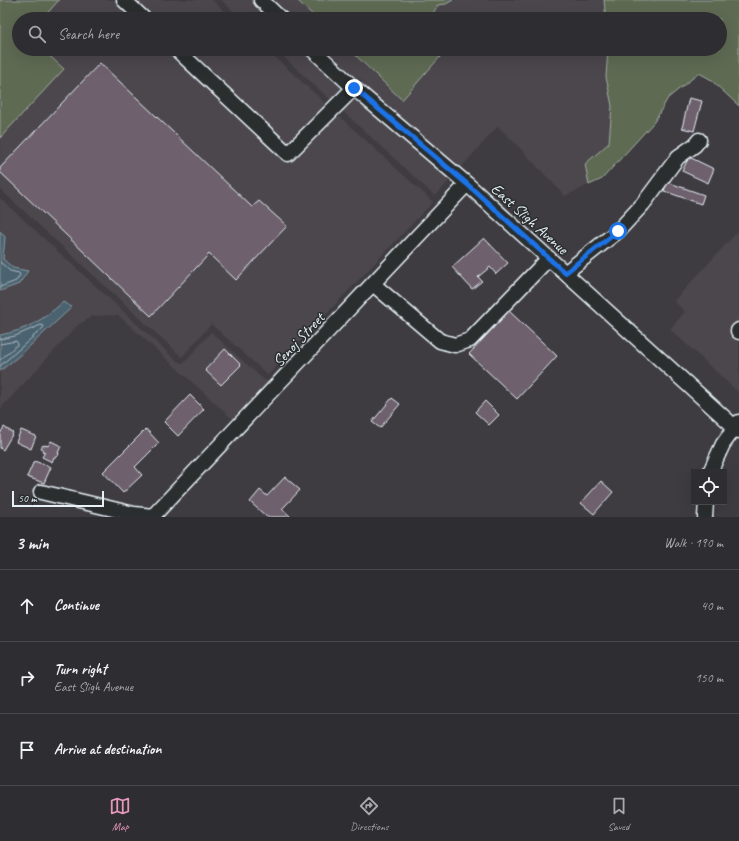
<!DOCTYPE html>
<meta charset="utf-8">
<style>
body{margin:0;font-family:Caveat,sans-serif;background:#363539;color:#f1f3f6}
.controls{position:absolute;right:12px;bottom:12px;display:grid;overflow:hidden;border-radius:0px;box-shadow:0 4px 16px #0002}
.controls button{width:36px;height:36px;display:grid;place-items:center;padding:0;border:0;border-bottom:1px solid #49494d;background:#2e2d31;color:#f1f3f6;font:20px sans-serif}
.scale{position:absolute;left:12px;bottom:10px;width:92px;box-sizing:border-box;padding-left:4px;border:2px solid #e8f1f8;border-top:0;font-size:11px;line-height:14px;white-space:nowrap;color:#e8f1f8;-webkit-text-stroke:3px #2a2d2e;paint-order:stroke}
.stop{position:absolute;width:12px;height:12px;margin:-9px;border:3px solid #1a73e8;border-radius:50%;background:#fff}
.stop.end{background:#1a73e8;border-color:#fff;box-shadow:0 1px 4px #0008}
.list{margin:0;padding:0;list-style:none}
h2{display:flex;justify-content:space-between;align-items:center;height:52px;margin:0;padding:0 16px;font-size:17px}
h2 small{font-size:13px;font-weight:400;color:#a7a8ab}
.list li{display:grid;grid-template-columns:26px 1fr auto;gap:12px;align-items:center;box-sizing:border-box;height:72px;padding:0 16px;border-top:1px solid #49494d}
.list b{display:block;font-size:15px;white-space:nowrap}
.list p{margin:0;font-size:13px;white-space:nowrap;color:#a7a8ab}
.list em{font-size:13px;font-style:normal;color:#a7a8ab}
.icon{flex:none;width:22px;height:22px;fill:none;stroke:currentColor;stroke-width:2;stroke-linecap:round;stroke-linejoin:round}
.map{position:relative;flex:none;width:739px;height:517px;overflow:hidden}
.search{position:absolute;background:#2e2d31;box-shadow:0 4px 16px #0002;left:12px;right:12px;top:12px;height:44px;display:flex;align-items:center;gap:10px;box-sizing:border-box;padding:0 14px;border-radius:22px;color:#a7a8ab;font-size:15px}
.sheet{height:268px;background:#2e2d31}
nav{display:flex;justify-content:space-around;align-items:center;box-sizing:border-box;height:56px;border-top:1px solid #49494d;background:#2e2d31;font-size:11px;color:#a7a8ab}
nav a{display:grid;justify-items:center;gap:2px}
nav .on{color:#e797bd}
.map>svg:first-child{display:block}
</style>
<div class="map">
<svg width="739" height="517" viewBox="0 0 739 517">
<rect width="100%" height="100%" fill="#3e3c41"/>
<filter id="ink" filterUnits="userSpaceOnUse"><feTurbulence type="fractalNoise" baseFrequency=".025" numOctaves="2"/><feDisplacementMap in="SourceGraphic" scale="8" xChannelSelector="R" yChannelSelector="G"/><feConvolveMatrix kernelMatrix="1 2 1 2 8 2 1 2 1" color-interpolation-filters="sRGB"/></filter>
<g filter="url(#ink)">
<!-- built -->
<path fill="#4c474e" d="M0,0h212l21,19h-214v30h247l167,153 -165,173 -57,-51 -29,33 -182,-168z
M221,0h30l19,19h-28z
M271,0h26l20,19h-26z
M453,0h151l2,19h-175l-1,-1 8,-13 8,-1z
M275,49h27l42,41 107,89 -16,17z
M323,49h25l54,51 45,-51h161l-2,28 6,29 -3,37 -24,21 4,21 -24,11 -48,-51 -19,-19 -38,43 -102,-86z
M0,198l178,164 5,1 3,-2 25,-29 53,48 5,1 4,-3 -38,43 -117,-106 -25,1 -15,9 -78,84v-38l20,-16 52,-48 -9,-5 -14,13 -14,9 -21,9 -14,2v-44l19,-7 9,-12 -15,-4 -11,-9 2,-22 -4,-6z
M739,230v163l-69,-64 15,-17 -11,-11z"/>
<!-- green -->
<path fill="#5e6a52" stroke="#a3aea5" d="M0,0h59l-17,19h-23v30h23l22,20 -64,69z
M297,0h156l-7,4 -8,1 -8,13 1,1h-114z
M604,0h135v106l-29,-27 -11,-6 -31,25 -14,24 -52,57 -13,6 -4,-21 24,-21 3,-37 -6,-29 2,-28h112v-30h-114z
M349,49h98l-45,51z"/>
<!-- water -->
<path fill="#4c6370" stroke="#8a9ca6" d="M0,231l5,6 -2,22 10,9 15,3 -9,13 -19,7z
M63,302l9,5 -52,48 -20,16v-36c27,-5 43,-15 63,-33z"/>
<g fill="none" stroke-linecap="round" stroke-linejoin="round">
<!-- shore -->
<path stroke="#aab8c2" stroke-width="1" d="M0,262l10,9 9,2 1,2 -4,6 -16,6
M0,339l15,-3 26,-11 3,1 -1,2 -43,38
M0,344l16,-3 2,3 -18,16"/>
</g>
<!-- building -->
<path fill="#6e606d" stroke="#e8f1f8" d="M100,63l152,144 7,-6 28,25 -51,54 -27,-26 -58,62 -151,-144v-4z
M689,98l13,3 -8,30 -12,-3z
M689,157l25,12 -6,14 -26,-12z
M667,182l37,13 -3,9 -37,-13z
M484,238l24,25 -12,11 -6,-7 -12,10 4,4 -10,8 -20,-22z
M509,311l48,45 -40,43 -48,-45z
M225,349l16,16 -20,20 -16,-15z
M190,395l14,14 -26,27 -14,-14z
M392,398l8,6 -20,24 -8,-6z
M485,401l14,14 -10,10 -14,-13z
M4,427l9,6 -10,17 -3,-2v-14z
M146,429l13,14 -24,24 7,8 -19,18 -20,-21z
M21,430l15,6 -5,13 -15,-7z
M51,441l10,5 -3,7h1l-1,3h-1l-1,1h-2l-2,5 -10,-5 3,-5 -3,-1 1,-2 -2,-1 2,-3 2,1v-1l3,1z
M34,461l17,6 -7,16 -17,-6z
M285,477l15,13 -18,19 8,7 -1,1h-22l-17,-15 10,-12 7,6z
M601,481l12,11 -19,22 -13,-11z"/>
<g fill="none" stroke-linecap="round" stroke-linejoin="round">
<defs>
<path id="minor" d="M124,0l20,19
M261,0l20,19
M176,49l112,105 66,-66
M312,49l42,39 113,96 272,247
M565,273l53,-42 25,-27 35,-47 17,-12 4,-5
M373,284l67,57 15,4 15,-5 79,-82
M739,330l-1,1 1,1
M710,472l13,-28 16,-22
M41,492l93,22 19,2
M152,517l315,-333
M705,517l1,-15"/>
</defs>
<!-- minor casing -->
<use href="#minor" stroke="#e8f1f8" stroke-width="17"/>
<!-- minor -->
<use href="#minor" stroke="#2a2d2e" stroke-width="14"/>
</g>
</g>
<g fill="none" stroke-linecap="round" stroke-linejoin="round" filter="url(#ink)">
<!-- route -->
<path stroke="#1a73e8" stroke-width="5" d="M354,88l113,96 98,89 53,-42"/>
</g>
<g text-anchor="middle" stroke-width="3" stroke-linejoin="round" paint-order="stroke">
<!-- street labels -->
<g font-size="16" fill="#e8f1f8" stroke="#2a2d2e">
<text transform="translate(530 218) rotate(42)" y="6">East Sligh Avenue</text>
<text transform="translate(298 339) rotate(-47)" y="6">Senoj Street</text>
</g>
</g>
</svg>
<div class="controls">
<button><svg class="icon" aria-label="locate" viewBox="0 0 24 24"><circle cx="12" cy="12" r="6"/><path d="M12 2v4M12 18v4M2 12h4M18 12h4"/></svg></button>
</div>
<div class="scale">50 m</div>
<div class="stop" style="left:618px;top:231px"></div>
<div class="stop end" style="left:354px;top:88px"></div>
<div class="search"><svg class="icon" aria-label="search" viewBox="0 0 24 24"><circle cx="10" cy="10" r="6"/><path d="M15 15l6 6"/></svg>Search here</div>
</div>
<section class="sheet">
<h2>3 min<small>Walk · 190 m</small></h2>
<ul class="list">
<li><svg class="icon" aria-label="ahead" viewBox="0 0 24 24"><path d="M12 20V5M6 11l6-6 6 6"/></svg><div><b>Continue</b></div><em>40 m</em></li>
<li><svg class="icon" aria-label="right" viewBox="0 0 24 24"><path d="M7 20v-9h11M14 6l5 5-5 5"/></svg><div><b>Turn right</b><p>East Sligh Avenue</p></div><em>150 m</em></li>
<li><svg class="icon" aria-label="arrive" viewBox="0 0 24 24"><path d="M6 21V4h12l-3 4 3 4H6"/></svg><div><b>Arrive at destination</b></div></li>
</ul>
</section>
<nav>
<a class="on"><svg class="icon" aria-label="map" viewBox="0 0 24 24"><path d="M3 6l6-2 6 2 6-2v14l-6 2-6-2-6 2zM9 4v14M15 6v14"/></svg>Map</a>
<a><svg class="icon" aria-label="directions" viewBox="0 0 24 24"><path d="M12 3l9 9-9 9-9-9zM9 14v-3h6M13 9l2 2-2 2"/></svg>Directions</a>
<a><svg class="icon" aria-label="saved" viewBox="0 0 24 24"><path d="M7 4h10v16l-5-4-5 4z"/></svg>Saved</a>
</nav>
